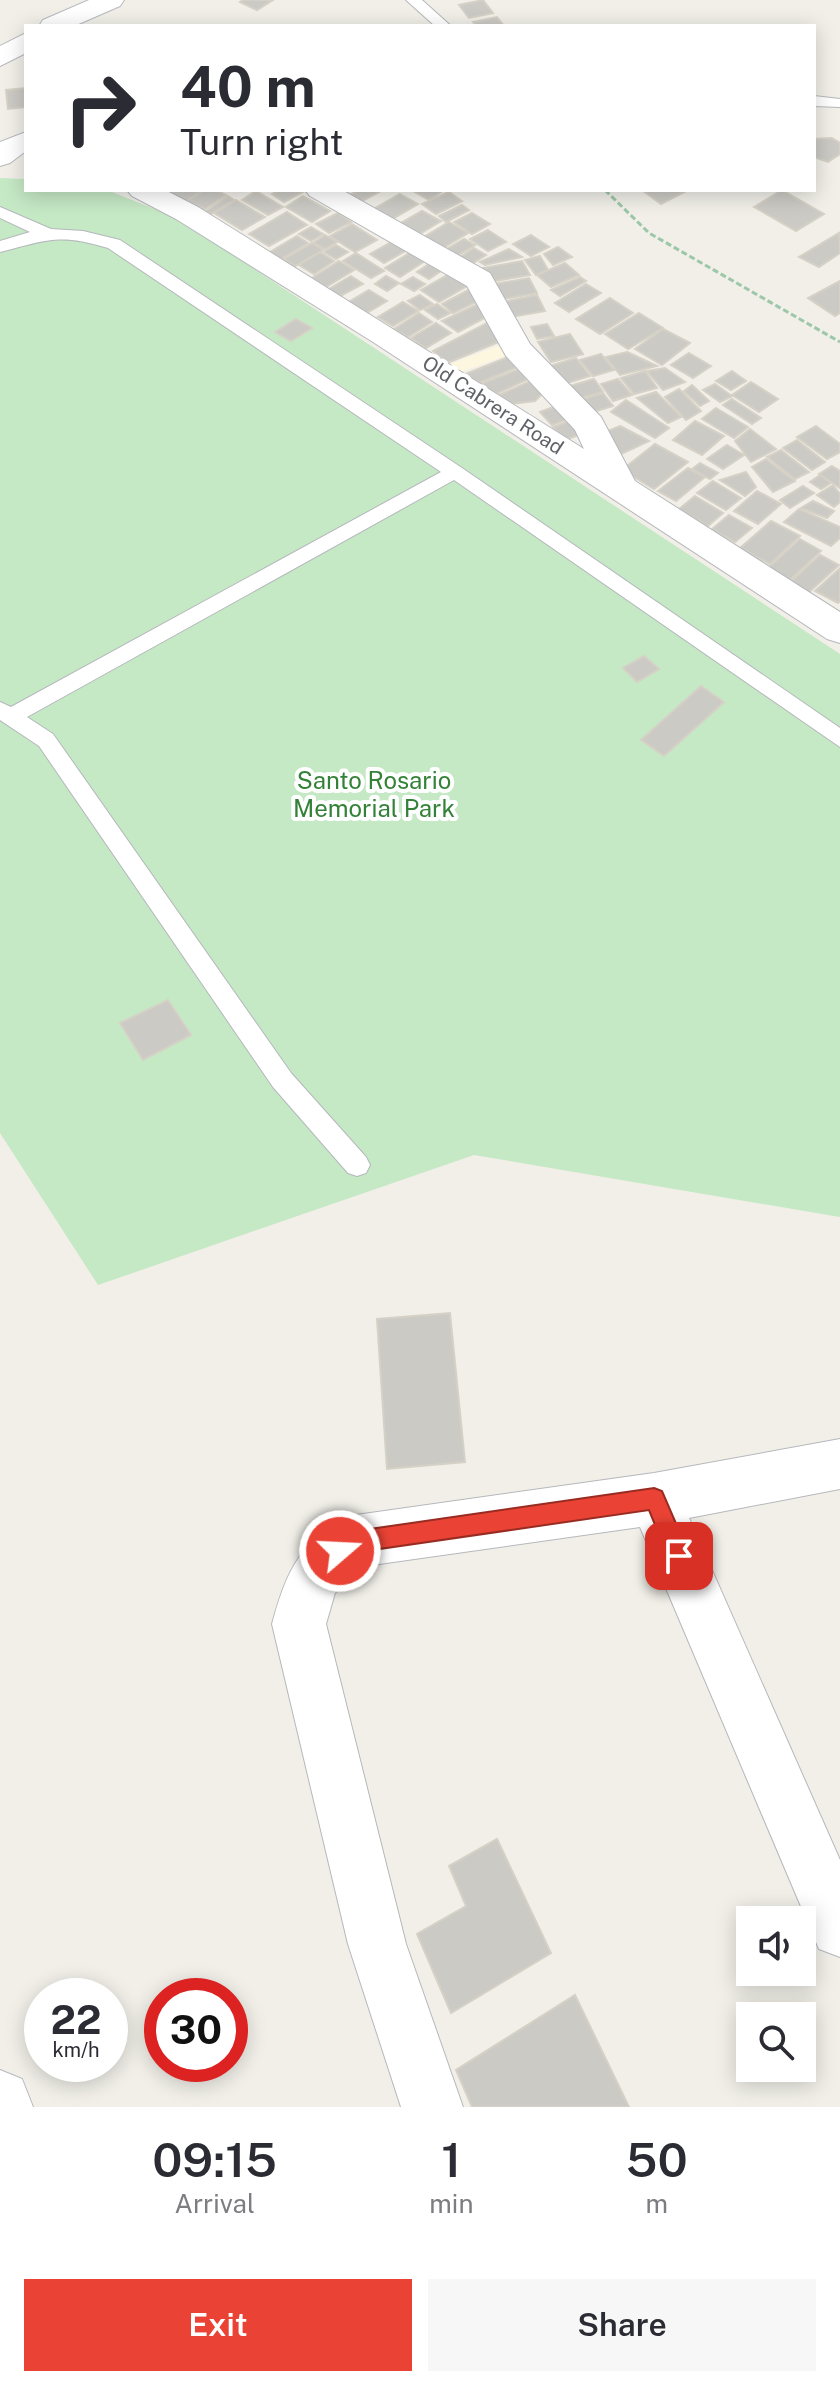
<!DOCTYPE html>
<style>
:root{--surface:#fff;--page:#f7f7f7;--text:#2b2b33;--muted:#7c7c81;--accent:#ea4335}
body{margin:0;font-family:"Public Sans",sans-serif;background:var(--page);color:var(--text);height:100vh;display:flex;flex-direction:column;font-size:30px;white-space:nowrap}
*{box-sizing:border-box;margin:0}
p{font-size:26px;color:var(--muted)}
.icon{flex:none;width:44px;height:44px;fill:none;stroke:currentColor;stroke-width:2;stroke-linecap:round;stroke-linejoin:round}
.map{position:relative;height:2107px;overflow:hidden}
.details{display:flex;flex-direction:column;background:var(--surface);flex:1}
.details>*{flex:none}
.top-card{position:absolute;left:24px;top:24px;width:792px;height:168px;border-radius:0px;box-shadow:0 4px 20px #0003;background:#fff;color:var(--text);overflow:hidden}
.tools{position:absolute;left:736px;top:1906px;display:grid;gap:16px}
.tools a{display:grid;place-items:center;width:80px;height:80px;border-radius:0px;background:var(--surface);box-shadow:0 4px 20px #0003;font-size:40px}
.speed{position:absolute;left:24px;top:1978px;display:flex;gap:16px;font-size:40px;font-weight:700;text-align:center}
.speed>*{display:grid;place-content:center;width:104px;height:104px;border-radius:50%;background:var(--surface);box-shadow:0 4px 20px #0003;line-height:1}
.speed small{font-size:20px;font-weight:400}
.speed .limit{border:12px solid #d22;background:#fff;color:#111}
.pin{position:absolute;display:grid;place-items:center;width:68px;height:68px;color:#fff;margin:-34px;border-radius:16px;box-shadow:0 4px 12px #0006}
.me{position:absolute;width:88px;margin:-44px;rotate:71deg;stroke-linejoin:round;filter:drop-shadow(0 0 6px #0008)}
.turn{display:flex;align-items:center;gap:28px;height:168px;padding:0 24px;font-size:36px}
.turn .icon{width:104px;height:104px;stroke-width:2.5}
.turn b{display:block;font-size:56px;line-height:68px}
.eta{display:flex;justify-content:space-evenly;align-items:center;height:136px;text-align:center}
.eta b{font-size:48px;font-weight:600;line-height:56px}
.primary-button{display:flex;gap:16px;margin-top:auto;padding:16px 24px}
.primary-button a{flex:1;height:92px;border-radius:0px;background:var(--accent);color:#fff;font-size:32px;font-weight:600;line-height:92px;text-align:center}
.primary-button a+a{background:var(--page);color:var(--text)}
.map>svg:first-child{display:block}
.commercial{fill:#fef7e0}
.green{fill:#c5e8c5}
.building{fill:#cccac5;stroke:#d6d1c6;stroke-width:2}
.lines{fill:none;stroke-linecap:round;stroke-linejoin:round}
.lane-casing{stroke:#b5b8bc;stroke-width:2}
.street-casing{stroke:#b5b8bc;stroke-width:2}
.secondary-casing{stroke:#b6babf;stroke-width:2}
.path{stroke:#9cc7a9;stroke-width:3;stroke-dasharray:6 3;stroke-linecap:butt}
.lane{fill:#fff;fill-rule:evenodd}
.street{fill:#fff;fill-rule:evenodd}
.secondary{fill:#fff;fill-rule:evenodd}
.route{fill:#ea4335;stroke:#982c22;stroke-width:2}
.labels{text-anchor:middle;stroke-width:8;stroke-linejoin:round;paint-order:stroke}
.far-street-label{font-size:20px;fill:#5f6368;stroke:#fff}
.park-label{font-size:24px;fill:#348238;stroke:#fff}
</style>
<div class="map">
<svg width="840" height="2107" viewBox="0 0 840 2107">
<rect width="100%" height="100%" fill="#f1efe8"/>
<path class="commercial" d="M503,344L513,353L461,372L450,364Z"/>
<path class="green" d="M0,178L26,179V190H107L175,217L840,654V1217L474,1155L98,1285L0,1133Z"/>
<g class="building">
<path d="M243,0H273L257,10L240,2Z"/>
<path d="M483,0L493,13L469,18L459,5Z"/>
<path d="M497,17L504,26H476L473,22Z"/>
<path d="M26,88V107L8,109L6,90Z"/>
<path d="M832,138L840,143V154L828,162L814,157V139Z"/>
<path d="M175,190H202L186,202L169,195Z"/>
<path d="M204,190H216L226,195L205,209L187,201Z"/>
<path d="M280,190H300L303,192L284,202L272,194Z"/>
<path d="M359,190H376L379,192L355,205L344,198Z"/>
<path d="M419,190H444L429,200L415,192Z"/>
<path d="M642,190H688L661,204Z"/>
<path d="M782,190L824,214L796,231L754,207Z"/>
<path d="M256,191L283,207L268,215L242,200Z"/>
<path d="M449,192L462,201L436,214L422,204Z"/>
<path d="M400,194L418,204L389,221L370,211Z"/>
<path d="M228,196L234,200L211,214L205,212Z"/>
<path d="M303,196L330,211L312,222L286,207Z"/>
<path d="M236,200L265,217L242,230L214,213Z"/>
<path d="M462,205L469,210L446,222L439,216Z"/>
<path d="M422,211L441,221L411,239L392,228Z"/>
<path d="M287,212L307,225L269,246L249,234Z"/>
<path d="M338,213L351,222L329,233L316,224Z"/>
<path d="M472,213L490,224L472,234L454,222Z"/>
<path d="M449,222L468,233L438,251L419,240Z"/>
<path d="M352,224L377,240L355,252L330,236Z"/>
<path d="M311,227L323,234L311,241L299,234Z"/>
<path d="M488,230L506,242L488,251L470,239Z"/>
<path d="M839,233L840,253L819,267L799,257Z"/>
<path d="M325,235L337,242L325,249L313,243Z"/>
<path d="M531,235L549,247L531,256L513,244Z"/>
<path d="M297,236L308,243L281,259L270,252Z"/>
<path d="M464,239L475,245L452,259L440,253Z"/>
<path d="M395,240L409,249L384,263L370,254Z"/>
<path d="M312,243L323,250L295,266L284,259Z"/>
<path d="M336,245L348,252L336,259L324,252Z"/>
<path d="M558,247L572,257L553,265L544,254Z"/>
<path d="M474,248L486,255L468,266L457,259Z"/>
<path d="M509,249L522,257L485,265L480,262Z"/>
<path d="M320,252L334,261L314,274L299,265Z"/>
<path d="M411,252L425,261L400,277L385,268Z"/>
<path d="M356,253L384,271L371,278L343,261Z"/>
<path d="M540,256L548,270L536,275L525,260Z"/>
<path d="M339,261L354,270L326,287L312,278Z"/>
<path d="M522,261L530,275L490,282L483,268Z"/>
<path d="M565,263L579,275L551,287L537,275Z"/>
<path d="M429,264L441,271L429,279L417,272Z"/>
<path d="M451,273L469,285L439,302L421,290Z"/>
<path d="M351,276L363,284L340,296L329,289Z"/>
<path d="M386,276L399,283L387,291L375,284Z"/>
<path d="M413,277L425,284L414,291L401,284Z"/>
<path d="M580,277L586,281L560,296L551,290Z"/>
<path d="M529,278L537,293L498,300L489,285Z"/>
<path d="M840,281V313L835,316L808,298Z"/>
<path d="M586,284L601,293L569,312L555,303Z"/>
<path d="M470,289L478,301L453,313L442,304Z"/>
<path d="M369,290L387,301L365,314L347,303Z"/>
<path d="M420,295L433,304L420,310L408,301Z"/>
<path d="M537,295L545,311L505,318L497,303Z"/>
<path d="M610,298L633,313L600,334L576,319Z"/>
<path d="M403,302L418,311L393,326L378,317Z"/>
<path d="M437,304L450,313L438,319L425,310Z"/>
<path d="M478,304L486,317L458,332L442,321Z"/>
<path d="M419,313L432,322L408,337L394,329Z"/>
<path d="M639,313L663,328L628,349L605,334Z"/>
<path d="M296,319L312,328L291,341L275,332Z"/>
<path d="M436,323L451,333L426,348L411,338Z"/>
<path d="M487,323L501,341L447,363L433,351Z"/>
<path d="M547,324L554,336L537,339L531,327Z"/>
<path d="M663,329L690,343L662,365L635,349Z"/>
<path d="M570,334L583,354L551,362L538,342Z"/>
<path d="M627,352L657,366L620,375L606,357Z"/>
<path d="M689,353L711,366L693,378L671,365Z"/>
<path d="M516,354L525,364L476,384L463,375Z"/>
<path d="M601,354L614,370L593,376L580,360Z"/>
<path d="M576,358L590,376L557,386L543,368Z"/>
<path d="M527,366L537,375L496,394L478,385Z"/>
<path d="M665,368L685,382L663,390L647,371Z"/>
<path d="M645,371L657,388L634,394L621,378Z"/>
<path d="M732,371L746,381L731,390L716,381Z"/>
<path d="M537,378L546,390L535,401L511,404L499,395Z"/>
<path d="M594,379L603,392L573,400L563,388Z"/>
<path d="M618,379L632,395L613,401L601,384Z"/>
<path d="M751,382L778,399L759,412L732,395Z"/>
<path d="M715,384L732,396L720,402L703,390Z"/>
<path d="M692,385L709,401L700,406L684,391Z"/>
<path d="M679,389L701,411L686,420L665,397Z"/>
<path d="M656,392L681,417L668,423L637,398Z"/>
<path d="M603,393L613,406L583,415L573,402Z"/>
<path d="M732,399L761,418L752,424L723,405Z"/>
<path d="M626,400L669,428L655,438L611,412Z"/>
<path d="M559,405L571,418L552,425L540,412Z"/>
<path d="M716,408L748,427L734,438L702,419Z"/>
<path d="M573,420L584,433L565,440L553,427Z"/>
<path d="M695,421L724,436L702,455L673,440Z"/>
<path d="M620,426L649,441L617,456L603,433Z"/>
<path d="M816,426L840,444V452L827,459L797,437Z"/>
<path d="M750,429L776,449L751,462L735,441Z"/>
<path d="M797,440L825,462L812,470L783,448Z"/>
<path d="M655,444L688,462L654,489L622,470Z"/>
<path d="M727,445L744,455L723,469L707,459Z"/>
<path d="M781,450L809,472L795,479L767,457Z"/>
<path d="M766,459L795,481L773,492L752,467Z"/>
<path d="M700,463L718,473L710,479L692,469Z"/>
<path d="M832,466L840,471V488L819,474Z"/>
<path d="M688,468L705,477L676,501L658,491Z"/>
<path d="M746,472L756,487L745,496L720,480Z"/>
<path d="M820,475L831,483L821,489L810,482Z"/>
<path d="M713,481L741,498L726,510L697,493Z"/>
<path d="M833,485L840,494V502L834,507L817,495Z"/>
<path d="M803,486L814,493L790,508L780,500Z"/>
<path d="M757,491L781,504L758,524L734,511Z"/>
<path d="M695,496L723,513L708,526L679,509Z"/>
<path d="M813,501L834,511L827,518L801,508Z"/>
<path d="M799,509L840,527V538L831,546L784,522Z"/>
<path d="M729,515L752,528L735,542L712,529Z"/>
<path d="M771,521L800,536L770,564L740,548Z"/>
<path d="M800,539L821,551L790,580L768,568Z"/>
<path d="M820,555L839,565L806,595L788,584Z"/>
<path d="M840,568V601L838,603L815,591Z"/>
<path d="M644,656L659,669L637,682L623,668Z"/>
<path d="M701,686L724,702L664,756L641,740Z"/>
<path d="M168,1000L191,1035L143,1060L120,1023Z"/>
<path d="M450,1313L465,1462L387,1469L377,1319Z"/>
<path d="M497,1839L551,1953L451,2013L417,1934L466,1906L449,1866Z"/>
<path d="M575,1995L629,2107H472L456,2070Z"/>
</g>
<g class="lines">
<g class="lane-casing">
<g id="lane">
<path d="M406,0H422L451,26H435Z"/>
<path d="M814,96L840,99V107L814,106Z"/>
<path d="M0,207L51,229L83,231L120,240L462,468L840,728V747L454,480L27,717L53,734L291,1073L366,1157L370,1165L366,1173L357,1176L348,1173L273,1087L39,746L0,720V702L11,707L441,472L108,248C59,233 47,240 0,252V241L30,232L0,218Z"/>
</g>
</g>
<g class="street-casing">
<g id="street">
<path d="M26,132V151L10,163L0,166V142Z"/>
<path d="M127,190H165L198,207L584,449L575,430L506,356L467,286L310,196L305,190H342L490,273L530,344L601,417L635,481L840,612V643L827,639L373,342L176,219L132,196Z"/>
<path d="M840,1439V1489L689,1518L840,1860V1957L819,1949L640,1527L365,1566L335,1593L326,1624L406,1944L463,2107H401L348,1944L272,1624C287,1569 301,1538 356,1515L654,1473Z"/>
</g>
</g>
<g class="secondary-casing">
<g id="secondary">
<path d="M89,0H124L120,6L74,26H39L43,20Z"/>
<path d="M26,33V53L0,66V46Z"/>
<path d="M0,2070L22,2079L33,2107H0Z"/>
</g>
</g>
<path class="path" d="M605,190L649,233L840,342"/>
<use href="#lane" class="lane"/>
<use href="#street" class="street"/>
<use href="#secondary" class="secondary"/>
</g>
<path class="route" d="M654,1488L662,1491L690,1556L687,1564L679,1567L671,1564L649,1510L359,1552L340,1562L333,1559L329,1551L333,1544L356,1531Z"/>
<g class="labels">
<g class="far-street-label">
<text transform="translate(493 405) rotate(33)" y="7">Old Cabrera Road</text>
</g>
<g class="park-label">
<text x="374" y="789">Santo Rosario<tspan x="374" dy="28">Memorial Park</tspan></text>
</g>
</g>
</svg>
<div class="tools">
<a><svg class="icon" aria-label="sound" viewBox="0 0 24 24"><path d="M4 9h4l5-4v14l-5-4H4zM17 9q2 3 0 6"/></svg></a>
<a><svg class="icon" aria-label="search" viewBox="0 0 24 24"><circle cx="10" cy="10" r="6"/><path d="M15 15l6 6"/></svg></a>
</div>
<div class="speed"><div>22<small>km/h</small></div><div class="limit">30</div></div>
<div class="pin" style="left:679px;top:1556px;background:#d93025"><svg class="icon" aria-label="arrive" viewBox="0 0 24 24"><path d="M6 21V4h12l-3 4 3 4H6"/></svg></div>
<svg class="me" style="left:340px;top:1551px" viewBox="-20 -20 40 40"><circle r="17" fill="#ea4335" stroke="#fff" stroke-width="3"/><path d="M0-11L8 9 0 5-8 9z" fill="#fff"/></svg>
<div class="top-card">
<div class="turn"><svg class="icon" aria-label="right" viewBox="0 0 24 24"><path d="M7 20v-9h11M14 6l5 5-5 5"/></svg><div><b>40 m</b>Turn right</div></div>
</div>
</div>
<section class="details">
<div class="eta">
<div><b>09:15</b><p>Arrival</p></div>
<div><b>1</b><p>min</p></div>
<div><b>50</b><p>m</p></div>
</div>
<div class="primary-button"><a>Exit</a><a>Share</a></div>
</section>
